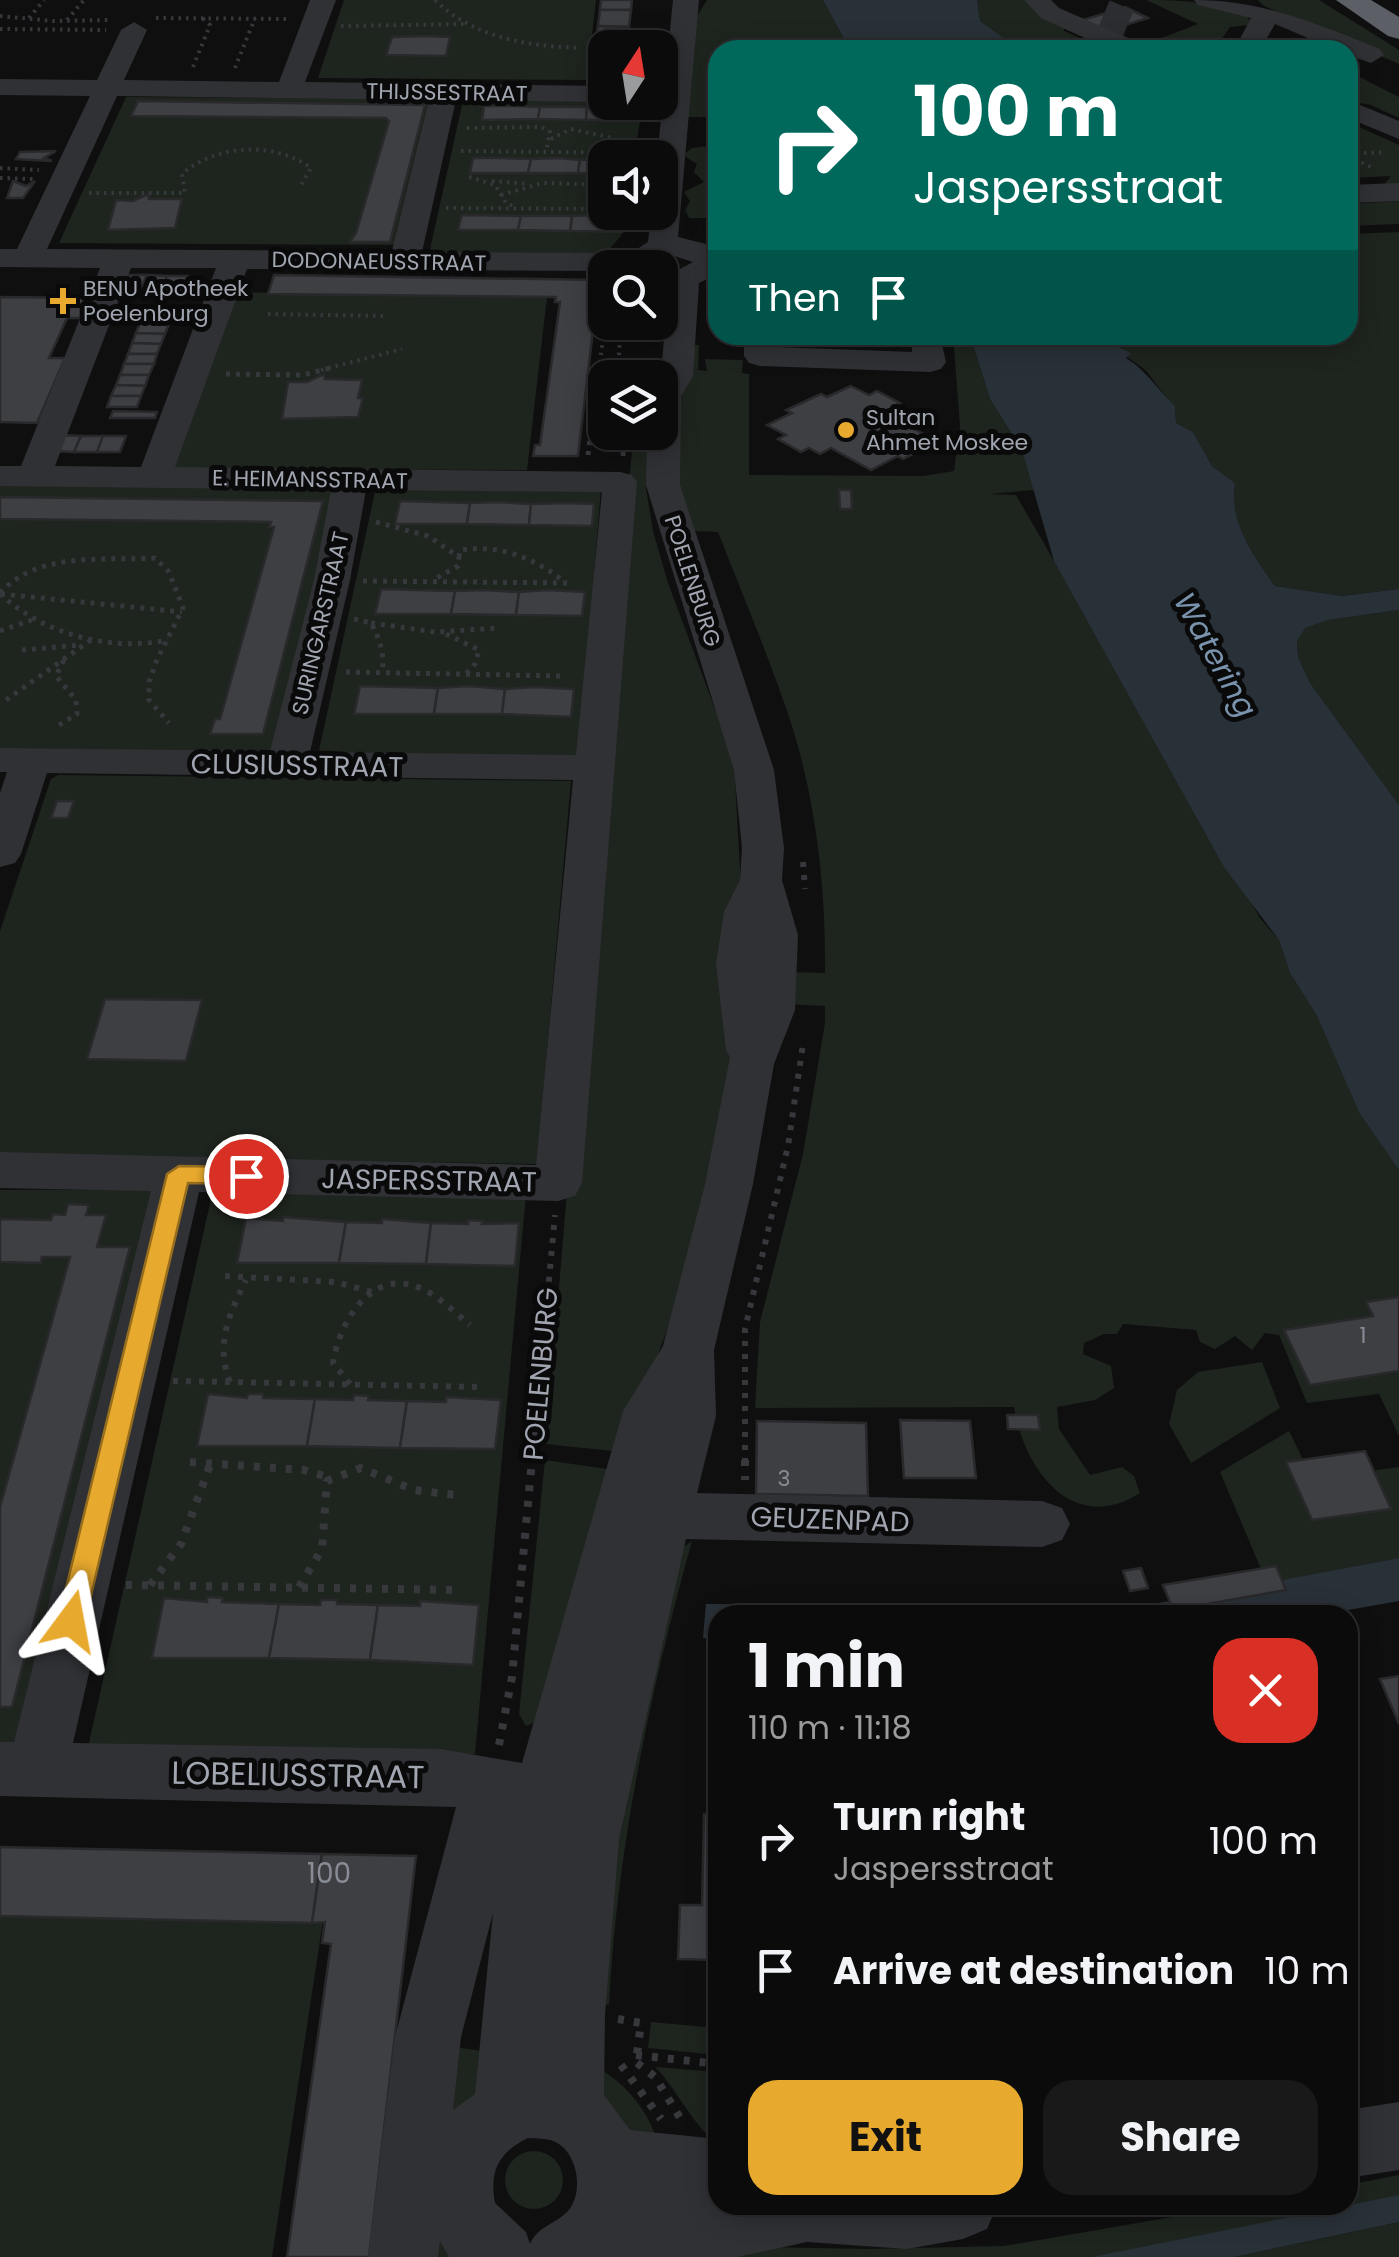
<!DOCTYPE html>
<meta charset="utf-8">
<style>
:root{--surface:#0b0b0c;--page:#19191a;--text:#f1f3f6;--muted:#9a9b9d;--line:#2b2b2d;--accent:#e8aa2e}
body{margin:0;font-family:Poppins,sans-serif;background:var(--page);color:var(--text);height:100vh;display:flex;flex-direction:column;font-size:38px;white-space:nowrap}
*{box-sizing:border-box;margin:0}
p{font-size:32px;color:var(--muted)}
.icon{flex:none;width:55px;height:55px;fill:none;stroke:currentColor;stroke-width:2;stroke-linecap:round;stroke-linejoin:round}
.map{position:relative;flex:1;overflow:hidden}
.panel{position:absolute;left:708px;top:1605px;width:650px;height:610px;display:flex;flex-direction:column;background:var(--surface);border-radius:30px;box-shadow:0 5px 25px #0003,0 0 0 2px var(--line)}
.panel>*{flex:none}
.guide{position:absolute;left:708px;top:40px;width:650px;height:305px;border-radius:30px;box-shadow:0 5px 25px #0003,0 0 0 2px var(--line);background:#00695c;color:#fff;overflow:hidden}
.needle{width:65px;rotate:12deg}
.buttons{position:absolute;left:588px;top:30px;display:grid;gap:20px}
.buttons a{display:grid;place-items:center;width:90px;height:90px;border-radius:20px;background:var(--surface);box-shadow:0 5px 25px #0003,0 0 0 2px var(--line);font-size:50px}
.pin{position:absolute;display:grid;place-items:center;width:85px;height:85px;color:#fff;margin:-42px;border:5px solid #fff;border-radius:50%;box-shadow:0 2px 10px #0007}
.me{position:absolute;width:110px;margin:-55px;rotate:13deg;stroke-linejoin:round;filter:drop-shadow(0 0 8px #0008)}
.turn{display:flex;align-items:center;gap:35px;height:210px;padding:0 40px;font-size:45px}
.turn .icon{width:130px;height:130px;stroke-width:2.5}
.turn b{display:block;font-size:70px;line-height:85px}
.then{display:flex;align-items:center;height:95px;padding:0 40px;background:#0003;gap:20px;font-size:38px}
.round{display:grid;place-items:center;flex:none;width:105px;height:105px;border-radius:30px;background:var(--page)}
.overview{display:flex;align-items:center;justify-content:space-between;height:170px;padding:0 40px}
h1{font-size:60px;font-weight:700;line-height:75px}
.primary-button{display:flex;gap:20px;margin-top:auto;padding:20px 40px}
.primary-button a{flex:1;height:115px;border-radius:30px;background:var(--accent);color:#111;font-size:40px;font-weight:700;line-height:115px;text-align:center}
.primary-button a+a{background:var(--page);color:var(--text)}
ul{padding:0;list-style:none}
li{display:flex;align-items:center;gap:30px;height:130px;padding:0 40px}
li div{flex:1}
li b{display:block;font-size:38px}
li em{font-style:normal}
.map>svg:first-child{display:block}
.green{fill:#1e241e}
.water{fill:#293138}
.building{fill:#3e3f43;stroke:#29292c;stroke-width:2.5}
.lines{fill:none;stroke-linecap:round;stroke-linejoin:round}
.minor-tunnel{stroke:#2c2d30;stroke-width:29;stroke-dasharray:29 14;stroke-linecap:butt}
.path-far3{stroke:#36383c;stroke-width:4;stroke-dasharray:2.5 5;stroke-linecap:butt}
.path-far2{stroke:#36383c;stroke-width:5;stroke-dasharray:4 6;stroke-linecap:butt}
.path-far1{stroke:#36383c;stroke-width:6;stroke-dasharray:5 8;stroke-linecap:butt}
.path{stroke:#36383c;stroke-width:8;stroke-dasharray:6 10;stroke-linecap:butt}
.minor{fill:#303135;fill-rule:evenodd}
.highway{fill:#5c5f66;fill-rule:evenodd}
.route{fill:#e8aa2e;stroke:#976e1e;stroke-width:2.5}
.poi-dot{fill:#e8aa2e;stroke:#0a0a0b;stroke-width:4}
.labels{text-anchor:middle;stroke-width:10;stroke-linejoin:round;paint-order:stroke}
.far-street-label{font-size:22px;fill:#a0a5b0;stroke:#0a0a0b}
.far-poi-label{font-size:22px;fill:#a0a5b0;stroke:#0a0a0b;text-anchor:start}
.number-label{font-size:22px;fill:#888c95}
.street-label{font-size:28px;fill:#a0a5b0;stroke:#0a0a0b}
.near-number-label{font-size:28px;fill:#888c95}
.water-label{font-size:30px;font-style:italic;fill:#7893ab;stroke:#0a0a0b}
.near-street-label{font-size:32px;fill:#a0a5b0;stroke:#0a0a0b}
</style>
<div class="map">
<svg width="1399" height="2257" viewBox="0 0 1399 2257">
<rect width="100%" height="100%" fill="#0f0f10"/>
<g class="green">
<path d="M344,0H596L587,80L318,78Z"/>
<path d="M707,0H823L850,50H718L717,126H708L709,117H670L683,39Z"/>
<path d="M977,0H1030L1064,25V31L1107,50H1012L1008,43L980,21Z"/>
<path d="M1146,0C1184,0 1213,2 1248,16L1250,25L1230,27L1214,50H1168L1151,42L1198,24Z"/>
<path d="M1258,0H1319L1399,50V64L1264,6Z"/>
<path d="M1352,59L1348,71L1399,97V118L1371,105L1348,101V60Z"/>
<path d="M464,96L605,97V102L643,103L634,157L605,158V212L625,213L621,236L604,255L429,254Z"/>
<path d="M126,97L434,99L400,245L59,243Z"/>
<path d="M1348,122L1399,145V185L1383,186L1391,176L1348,178Z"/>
<path d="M717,145V236L712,231L714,218H689L685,210L690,201L684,192L704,182L694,172L697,164L683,155L692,148Z"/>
<path d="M1399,201V224L1348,226V204Z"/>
<path d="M1399,232V589L1342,596L1275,586C1253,555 1229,524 1235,483L1212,466L1193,432L1176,423L1175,406C1164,395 1157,385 1148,373C1139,363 1125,358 1115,346L1118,335H1348V234Z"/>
<path d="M226,292L547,297L527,470L166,469Z"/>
<path d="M953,335H970L990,399L1022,450L1034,490L989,494L1016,495L1260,918L1279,940L1290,973L1317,1016L1347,1082L1399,1170V1436L1379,1394L1307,1403L1279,1335L1265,1333L1252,1350L1235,1336L1215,1349L1200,1342L1196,1330L1123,1324L1117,1334H1104L1084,1343L1083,1354L1111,1366L1114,1388L1095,1400L1057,1407L1059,1429L1090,1475L1122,1467L1134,1476L1140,1493C1072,1536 1024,1469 1014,1407L755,1408L760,1322L803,1154L825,1023V1006L786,1004L789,972L825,973C826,888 816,798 789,717C768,655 742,593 718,532L694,531C689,522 683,512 680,502C667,467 685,385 688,345H699L698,370L707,371L705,359L743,360L742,373L749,374V475L923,476L954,471L960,426Z"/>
<path d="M634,433H649L646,488L653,531L668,583L734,760L741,889L734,1059L678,1301L621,1452L546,1444L613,638Z"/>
<path d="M0,483L337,486L278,753L0,750Z"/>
<path d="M380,487L601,489L579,757L318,755L375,492Z"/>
<path d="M1399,610V805L1310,683L1298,657L1297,641L1304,628L1328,620Z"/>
<path d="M58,775L571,781L537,1164L0,1155V931L51,779Z"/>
<path d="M168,1189L33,1744H0V1190Z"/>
<path d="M213,1190L526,1194L475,1754L88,1747Z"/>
<path d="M1262,1362L1280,1408L1191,1463L1169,1424L1177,1390L1198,1372Z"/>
<path d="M1289,1431L1319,1492L1376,1481V1470L1399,1467V1558L1267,1583L1220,1472Z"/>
<path d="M545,1460L614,1470L543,1719L526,1726L519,1714Z"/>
<path d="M692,1541C650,1692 617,1848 609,2005L592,2002L606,1872L669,1557Z"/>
<path d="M0,1906L324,1914L272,2257H0Z"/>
<path d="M651,2022L717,2028V2055L648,2048Z"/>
<path d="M461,2048L496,2053L463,2257H421L455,2052Z"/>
<path d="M596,2067C625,2082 651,2113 658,2146L608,2119Z"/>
<path d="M655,2067L717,2072V2141C700,2137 673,2083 655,2067Z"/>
<circle cx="534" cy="2180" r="29"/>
<path d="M1399,2175V2199L1095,2257H708L718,2246L868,2249L1004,2246L1242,2205H1348V2185Z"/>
<path d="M1399,2222V2257H1234Z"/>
</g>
<g class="water">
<path d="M823,0H977L980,21L1009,42L1012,50H850Z"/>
<path d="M970,335H1118L1116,346L1131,353L1126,358C1147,371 1157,389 1175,406L1176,423L1193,432L1212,466L1235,483C1229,523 1253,555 1275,586L1342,596L1399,589V610L1328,620L1305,628L1297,641L1298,657L1310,683L1399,805V1170L1359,1112L1317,1016L1290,973L1279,940L1224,867L1054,561L1022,450L990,399Z"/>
<path d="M1399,1558V1601L1320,1615H718L717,1638H703L706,1604L1148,1605Z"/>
<path d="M1399,2195V2222L1234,2257H1092Z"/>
</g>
<g class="building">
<path d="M601,0H632L631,10H600Z"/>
<path d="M1125,7L1148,18L1106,31L1083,20Z"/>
<path d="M600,10H631L629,27L598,26Z"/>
<path d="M598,26L629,27L627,44H595Z"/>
<path d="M426,36L450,37L446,56L386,55L392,37Z"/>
<path d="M595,44H627L626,48H605V61H593Z"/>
<path d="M593,61H605V80H590Z"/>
<path d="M138,101L425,105L390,242H350L356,233L389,121L386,118L131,116Z"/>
<path d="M484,106H513L540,107L538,119L482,120Z"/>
<path d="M540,107H587L586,120L538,119Z"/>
<path d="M587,107H635L634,120H586Z"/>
<path d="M56,151L44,158L52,161L16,159L20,152Z"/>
<path d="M473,158H503L531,159L528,173H470Z"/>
<path d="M559,158L580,160L578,173H528L531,159Z"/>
<path d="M601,159H605V174L578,173L580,160Z"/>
<path d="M13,181L26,186L35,181L23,198H7Z"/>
<path d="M148,194L149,199H182L175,228L108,230L116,200L133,201Z"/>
<path d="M462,214V215L521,216L518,230H458Z"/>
<path d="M594,215L624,216L622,232L570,231L572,216Z"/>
<path d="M521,216H572L570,231L518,230Z"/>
<path d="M127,275H147L141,289L121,288Z"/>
<path d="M147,275L167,276L162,289H141Z"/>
<path d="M274,275L599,280L578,456H533L535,445H540L560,302H555L556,297L268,294Z"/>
<path d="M167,276H188L186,281H196L191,294L180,293L182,289H162Z"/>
<path d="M0,297L92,298L83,318H67L49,358H65L37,423L0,422Z"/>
<path d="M144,313L173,314L169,324L140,323Z"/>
<path d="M140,323L169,324L165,334L136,333Z"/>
<path d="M136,333L165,334L161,344L132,343Z"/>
<path d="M132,343L161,344L157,354H128Z"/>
<path d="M128,354H157L154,364H124Z"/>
<path d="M124,364H154L149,375H120Z"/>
<path d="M324,374L325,379L362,380L358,398H363L358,417L282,419L288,382H307Z"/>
<path d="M120,375H149L145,386L116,385Z"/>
<path d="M116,385L145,386L141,396H111Z"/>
<path d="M851,386L869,395L877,391L900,403L892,407L904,413L893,418L933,439L906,452L911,455L903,459L898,456L871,470L831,448L820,454L809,448L801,452L778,439L786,435L767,425L792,413L786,410L821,394L827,397Z"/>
<path d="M111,396H141L137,407H107Z"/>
<path d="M113,411L157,412L155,418H110Z"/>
<path d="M58,435L81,436L74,452L52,451Z"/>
<path d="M81,436H103L97,452H74Z"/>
<path d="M103,436H126L120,452H97Z"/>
<path d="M839,490H851L852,509H840Z"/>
<path d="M0,497L323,501L263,734H210L215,719H220L274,527H269L271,522L0,519Z"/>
<path d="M400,501L470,503L467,524H395Z"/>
<path d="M496,502L531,504L529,525L467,524L470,503Z"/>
<path d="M568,503L594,504L592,526L529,525L531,504Z"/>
<path d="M381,589L455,591L451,614H375Z"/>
<path d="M482,590L519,592L516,615L451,614L455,591Z"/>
<path d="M547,590L585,592L582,616L516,615L519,592Z"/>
<path d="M360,686L438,688L434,714H354Z"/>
<path d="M467,686L505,689L502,714H434L438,688Z"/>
<path d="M535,687L574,689L571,717L502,714L505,689Z"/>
<path d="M57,801H74L68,818H51Z"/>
<path d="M105,999L202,1000L186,1061L87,1059Z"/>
<path d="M68,1204L89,1205L86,1215H106L97,1247H130L12,1707H0V1507L70,1257H42L41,1263L0,1262V1219L51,1220L53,1214L65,1215Z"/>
<path d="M283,1217L346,1222L339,1263H237L246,1218L283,1221Z"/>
<path d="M382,1219L431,1223L426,1264L339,1263L346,1222L382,1223Z"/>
<path d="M468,1220L483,1221L482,1224L519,1223L515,1266L426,1264L431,1223L468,1224Z"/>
<path d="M1399,1297V1371L1310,1385L1284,1330L1373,1316L1366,1302Z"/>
<path d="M208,1394L247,1398L248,1394H263V1398L315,1399L307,1446H197Z"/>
<path d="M354,1395L369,1396L368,1400L407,1401L400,1448L307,1446L315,1399L353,1400Z"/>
<path d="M446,1397L501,1400L495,1449L400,1448L407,1401L446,1402Z"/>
<path d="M1007,1415H1038L1040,1430L1008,1429Z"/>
<path d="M900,1420L970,1421L976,1478H904Z"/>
<path d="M757,1421L866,1423L868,1496L756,1494Z"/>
<path d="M1365,1451L1391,1509L1312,1520L1286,1462Z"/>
<path d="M1276,1566L1286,1590L1173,1610L1163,1585Z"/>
<path d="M1141,1568L1148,1588L1130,1591L1123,1571Z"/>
<path d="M207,1597L223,1598L222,1602L279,1604L269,1658H152L164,1598L207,1602Z"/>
<path d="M321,1600H337V1604L378,1605L370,1660L269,1658L279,1604L320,1605Z"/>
<path d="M420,1601L479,1605L473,1665L370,1660L378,1605L420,1606Z"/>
<path d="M1399,1676V1724L1380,1679Z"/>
<path d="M704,1814L718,1815V1960L678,1959L680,1905H702Z"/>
<path d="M0,1847L322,1854L312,1923L0,1916Z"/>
<path d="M322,1854L416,1856L369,2257H287L331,1944L322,1943L325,1922L312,1923Z"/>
</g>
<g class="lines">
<path class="minor-tunnel" d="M1104,14L1128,24"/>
<g class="path-far3">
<path d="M435,0C474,38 527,46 580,48"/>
<path d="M0,16L53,21L108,20"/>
<path d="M29,18L44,0"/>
<path d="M156,18L288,19"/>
<path d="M67,20L84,0"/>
<path d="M341,26L468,24"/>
<path d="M0,29L106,30"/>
<path d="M193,67L210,25L200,16"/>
<path d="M235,68L255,18"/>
<path d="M467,128L541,127L550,132L546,152"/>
<path d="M551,139L571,129L613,138"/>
<path d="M461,151L643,153"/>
<path d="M1349,154L1386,152"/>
<path d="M1348,156L1371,167"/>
<path d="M0,168L39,170"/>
<path d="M469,177L495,185L506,203L516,207"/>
<path d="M0,178L34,179"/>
<path d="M492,181L529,184"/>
<path d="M89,193H185L182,174C217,144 274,141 311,168L300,187"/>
<path d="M501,195L543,183L605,185"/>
<path d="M446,208L605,209"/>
<path d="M710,228L718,141"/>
<path d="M268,314L385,316"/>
<path d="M321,370L402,349"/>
<path d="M599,370L605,322"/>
<path d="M618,370L621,322"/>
</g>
<g class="path-far2">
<path d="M226,374L303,375L330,368"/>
<path d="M617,378L618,368"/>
<path d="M588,455L599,368"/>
<path d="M623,456L625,432"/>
<path d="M376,522L428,536L459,557L458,566L435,579"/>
<path d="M459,557L460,550C500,544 535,558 566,583"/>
<path d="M363,581L567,583"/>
<path d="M0,593C38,551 103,561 155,558L169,572L183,608L157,660L149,682V700L169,723"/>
<path d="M0,594C44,634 109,652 168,640"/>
<path d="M1,594L182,612"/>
<path d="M354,619L371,623C380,640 385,654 382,673"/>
<path d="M371,623L435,632L500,628"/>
<path d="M0,631L32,620"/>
<path d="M446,634L479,650L475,664L466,674"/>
<path d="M22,650L80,645"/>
<path d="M346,672L561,676"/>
<path d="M6,700L91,640"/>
<path d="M59,725L77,714L76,700L56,676L64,660"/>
</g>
<g class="path-far1">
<path d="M803,862L805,889"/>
<path d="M225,1276L336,1282L372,1292"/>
<path d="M173,1381L482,1387"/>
<path d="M230,1382C215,1345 229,1314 246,1280"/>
<path d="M350,1384L333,1363C339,1323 371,1267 420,1288C439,1296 454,1312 470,1325"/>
<path d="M190,1462L198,1463"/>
<path d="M532,1463L555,1215"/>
<path d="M745,1463V1329L788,1146L803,1044"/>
</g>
<g class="path">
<path d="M745,1460V1480"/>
<path d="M190,1462L304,1470L331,1478"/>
<path d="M126,1585L459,1590"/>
<path d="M150,1585L181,1544L210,1465"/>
<path d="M299,1587L322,1549L327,1481L361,1468L414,1490L455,1495"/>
<path d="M499,1745L512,1677L532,1460"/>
<path d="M618,2019L641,2023L636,2062L655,2077L682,2121"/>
<path d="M636,2055L718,2064"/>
<path d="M621,2065L661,2119"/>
</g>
<g class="minor">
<path d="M310,0H336L305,82L605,86V102L456,100L422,252L631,253L648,242L651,212H660V158H657L673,0H699L678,237L706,244L718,252V274L699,283L693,376L681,396L680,485L774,770L784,848L782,880L798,935L795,1010L774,1064L753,1184L714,1350L716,1416L697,1493L1042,1501L1062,1508L1070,1524L1062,1540L1042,1547L686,1539L619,1839L605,2015L604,2095L630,2130L718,2139V2205H997L987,2229L963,2239L907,2249L807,2242L737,2257H449L440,2241L438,2257H368L395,2037L456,1807L0,1796V1742H14L151,1191L0,1188V1152L536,1165L573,780L47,773L21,854L15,863L0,867V793L7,772H0V748L270,751L314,580L331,490L0,486V466H21L100,268L0,267V249H17L90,96L0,95V79L97,80L121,30L134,22L147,30L124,80L279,82ZM117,96L429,100L392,251L47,249ZM671,255L693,262L680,269L660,268V286L668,287L661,376L655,378H660V432H647L646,485L734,770L742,848L740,880L724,912L716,964L726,1050L730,1057L705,1184L663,1346L623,1411L522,1763L441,1749L73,1743L199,1192L558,1201L575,1196L582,1183L637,482L632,475L620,472L175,467L247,269L605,271V268H653L658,259ZM131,268H216L141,467L55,466ZM366,490L602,492L576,755L310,752L350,580ZM493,1913L475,2094L453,2110L461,2037ZM528,2138C536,2139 546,2138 553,2141C578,2150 585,2194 567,2212C554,2225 538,2226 530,2244L526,2232L495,2203C489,2171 499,2152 528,2138Z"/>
<path d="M1024,0H1051L1059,8L1142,44L1146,50H1111L1041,18Z"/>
<path d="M1194,0C1263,0 1317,24 1380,49L1384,55L1371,63L1348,55V50H1336L1275,24L1260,50H1234L1251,18L1198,5Z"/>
<path d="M1348,100L1399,121V139L1348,118Z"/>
<path d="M1399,183V201L1348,203V185Z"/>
<path d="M744,335H776V347L912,352V347L826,345L815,342L810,335H940L946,362L941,369L930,372L760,366L749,363L744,356Z"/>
<path d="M1399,2102V2170L1348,2178V2110Z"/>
</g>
<path class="highway" d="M1336,0H1371L1399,17V39L1388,36Z"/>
</g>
<path class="route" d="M179,1166L246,1167L257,1176L246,1184L188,1183L85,1621L81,1629L71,1633L62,1629L58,1621L167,1174Z"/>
<g class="poi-dot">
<path d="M58 286h10v10h10v10h-10v10h-10v-10h-10v-10h10z"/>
<circle cx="846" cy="430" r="10"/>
</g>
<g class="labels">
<g class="far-street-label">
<text transform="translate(447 92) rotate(1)" y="8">THIJSSESTRAAT</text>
<text transform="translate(379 261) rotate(1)" y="8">DODONAEUSSTRAAT</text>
<text transform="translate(310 479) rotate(1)" y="8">E. HEIMANSSTRAAT</text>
<text transform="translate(693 581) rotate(72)" y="8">POELENBURG</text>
<text transform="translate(320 623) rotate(-77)" y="8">SURINGARSTRAAT</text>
</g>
<g class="far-poi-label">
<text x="83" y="296">BENU Apotheek<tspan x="83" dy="25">Poelenburg</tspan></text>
<text x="866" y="425">Sultan<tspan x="866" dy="25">Ahmet Moskee</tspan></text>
</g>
<g class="number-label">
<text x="1363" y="1343">1</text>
<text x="784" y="1486">3</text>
</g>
<g class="street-label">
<text transform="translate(297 765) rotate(1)" y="10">CLUSIUSSTRAAT</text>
<text transform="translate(429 1180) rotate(1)" y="10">JASPERSSTRAAT</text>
<text transform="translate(540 1374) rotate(-85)" y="10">POELENBURG</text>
<text transform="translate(830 1519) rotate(2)" y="10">GEUZENPAD</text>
</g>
<g class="near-number-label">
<text x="329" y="1883">100</text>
</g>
<g class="water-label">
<text transform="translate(1215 655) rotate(61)" y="10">Watering</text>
</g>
<g class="near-street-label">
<text transform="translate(298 1775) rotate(1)" y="11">LOBELIUSSTRAAT</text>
</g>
</g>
</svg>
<div class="buttons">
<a><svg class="needle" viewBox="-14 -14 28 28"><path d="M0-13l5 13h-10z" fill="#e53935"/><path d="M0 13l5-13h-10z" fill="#9a9b9d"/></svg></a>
<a><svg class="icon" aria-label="sound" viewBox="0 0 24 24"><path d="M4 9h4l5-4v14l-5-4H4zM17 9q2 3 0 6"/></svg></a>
<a><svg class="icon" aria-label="search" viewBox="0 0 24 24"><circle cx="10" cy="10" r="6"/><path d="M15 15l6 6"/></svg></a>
<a><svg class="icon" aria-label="layers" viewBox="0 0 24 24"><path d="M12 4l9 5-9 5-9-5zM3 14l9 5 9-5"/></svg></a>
</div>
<div class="pin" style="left:246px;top:1176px;background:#d93025"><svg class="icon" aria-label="arrive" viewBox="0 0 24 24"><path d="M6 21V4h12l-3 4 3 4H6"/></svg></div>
<svg class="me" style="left:71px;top:1621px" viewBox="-20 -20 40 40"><path d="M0-17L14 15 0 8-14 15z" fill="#e8aa2e" stroke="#fff" stroke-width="4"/></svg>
<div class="guide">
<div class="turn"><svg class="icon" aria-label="right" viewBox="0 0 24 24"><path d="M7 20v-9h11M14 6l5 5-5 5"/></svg><div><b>100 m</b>Jaspersstraat</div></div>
<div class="then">Then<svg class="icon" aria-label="arrive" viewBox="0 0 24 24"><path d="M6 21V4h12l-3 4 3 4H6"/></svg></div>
</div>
<section class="panel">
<div class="overview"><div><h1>1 min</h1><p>110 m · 11:18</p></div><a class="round" style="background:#d93025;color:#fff"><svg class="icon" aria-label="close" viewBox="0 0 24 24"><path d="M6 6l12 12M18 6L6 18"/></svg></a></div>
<ul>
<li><svg class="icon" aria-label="right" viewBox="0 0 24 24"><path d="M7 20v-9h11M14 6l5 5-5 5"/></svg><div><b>Turn right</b><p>Jaspersstraat</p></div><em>100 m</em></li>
<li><svg class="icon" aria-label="arrive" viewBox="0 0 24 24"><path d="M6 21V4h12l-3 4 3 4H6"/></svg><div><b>Arrive at destination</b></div><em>10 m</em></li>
</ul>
<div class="primary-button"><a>Exit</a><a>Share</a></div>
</section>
</div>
